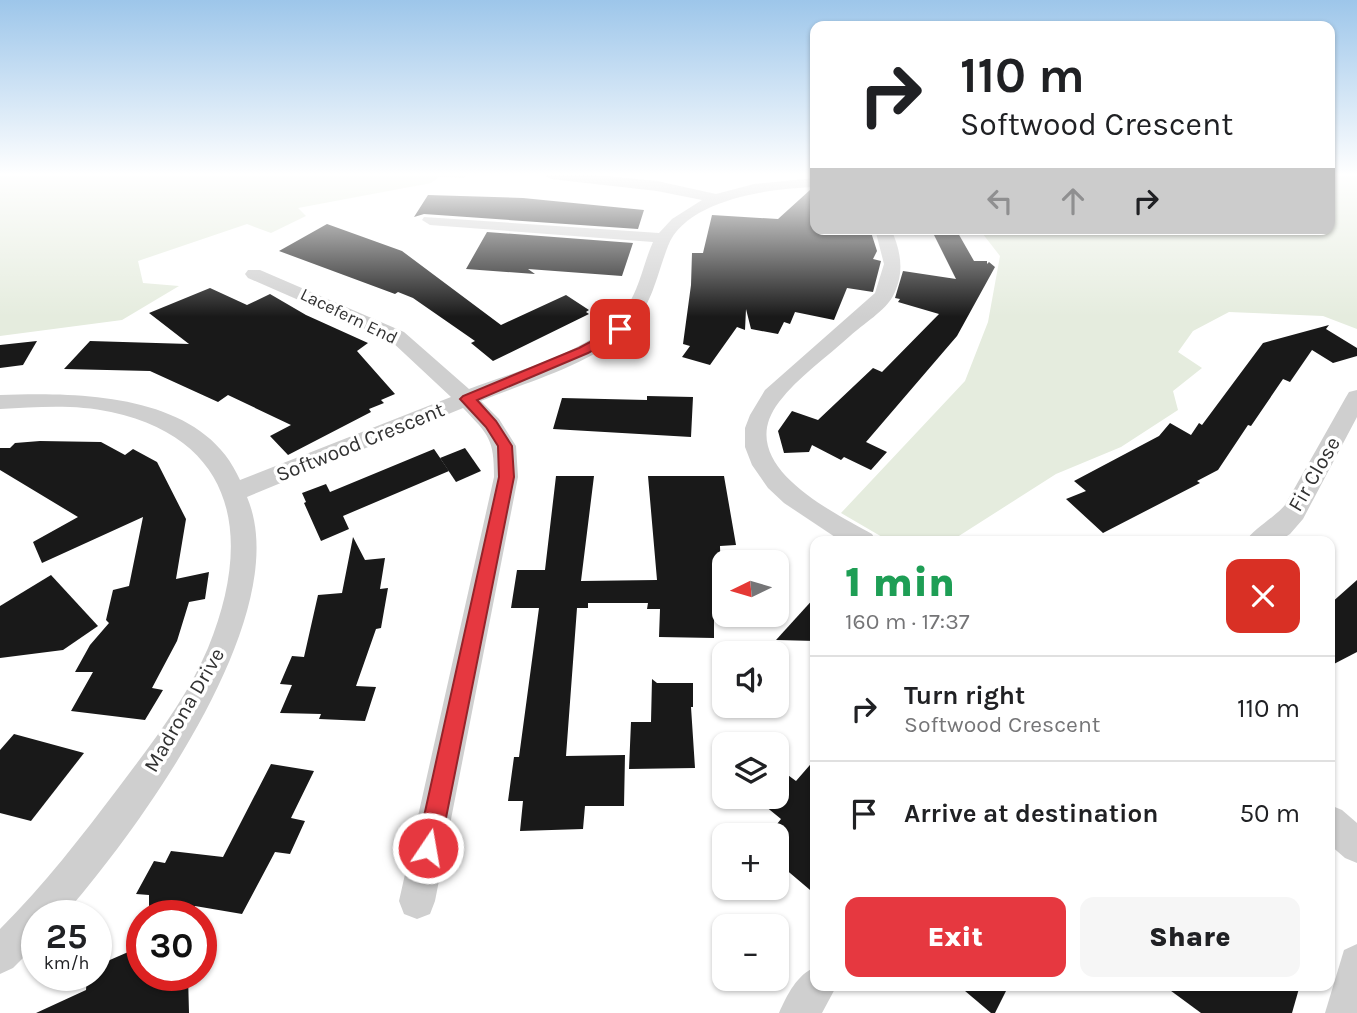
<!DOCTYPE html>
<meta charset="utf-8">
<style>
:root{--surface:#fff;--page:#f6f6f6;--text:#202124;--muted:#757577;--line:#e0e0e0;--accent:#e63840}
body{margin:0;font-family:Karla,sans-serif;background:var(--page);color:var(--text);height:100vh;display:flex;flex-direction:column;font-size:26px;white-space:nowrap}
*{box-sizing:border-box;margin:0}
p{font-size:23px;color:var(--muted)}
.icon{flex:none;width:38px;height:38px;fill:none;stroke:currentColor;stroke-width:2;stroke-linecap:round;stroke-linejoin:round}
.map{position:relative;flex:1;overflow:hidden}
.sheet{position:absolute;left:810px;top:536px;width:525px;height:455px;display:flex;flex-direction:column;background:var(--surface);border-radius:14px;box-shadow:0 2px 5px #0004}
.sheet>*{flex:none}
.guide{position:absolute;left:810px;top:21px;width:525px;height:214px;border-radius:14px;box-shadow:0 2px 5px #0004;background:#fff;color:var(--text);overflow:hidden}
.needle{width:46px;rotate:265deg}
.tools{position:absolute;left:712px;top:550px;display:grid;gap:14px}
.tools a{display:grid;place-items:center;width:77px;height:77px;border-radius:14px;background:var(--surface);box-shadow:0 2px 5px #0004;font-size:35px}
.speed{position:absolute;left:21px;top:900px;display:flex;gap:14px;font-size:35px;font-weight:700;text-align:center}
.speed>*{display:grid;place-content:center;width:91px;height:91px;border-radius:50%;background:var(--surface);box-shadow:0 2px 5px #0004;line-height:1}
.speed small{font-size:18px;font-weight:400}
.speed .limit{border:10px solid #d22;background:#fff;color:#111}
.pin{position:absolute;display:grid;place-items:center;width:60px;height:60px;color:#fff;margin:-30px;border-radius:14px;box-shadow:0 4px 10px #0006}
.me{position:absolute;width:77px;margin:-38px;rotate:12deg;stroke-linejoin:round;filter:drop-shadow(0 0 5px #0008)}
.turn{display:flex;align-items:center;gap:24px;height:147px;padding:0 35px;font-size:32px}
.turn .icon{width:91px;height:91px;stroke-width:2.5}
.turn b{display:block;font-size:49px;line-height:60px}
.lanes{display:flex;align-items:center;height:66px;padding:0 35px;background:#0003;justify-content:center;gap:35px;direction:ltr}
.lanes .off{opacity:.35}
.round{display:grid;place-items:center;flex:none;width:74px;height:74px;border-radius:14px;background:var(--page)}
.overview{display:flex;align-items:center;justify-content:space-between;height:119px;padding:0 35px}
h1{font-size:42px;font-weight:800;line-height:52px;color:#1e9e55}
.action{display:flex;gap:14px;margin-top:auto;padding:14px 35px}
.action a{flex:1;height:80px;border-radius:14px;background:var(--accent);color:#fff;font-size:28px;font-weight:800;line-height:80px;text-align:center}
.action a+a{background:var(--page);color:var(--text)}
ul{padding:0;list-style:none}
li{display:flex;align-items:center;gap:21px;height:105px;padding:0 35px;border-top:2px solid var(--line)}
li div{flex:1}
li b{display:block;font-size:26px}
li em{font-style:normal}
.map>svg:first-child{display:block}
.green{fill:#e5ecde}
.building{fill:#191919}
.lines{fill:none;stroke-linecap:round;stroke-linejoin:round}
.street{fill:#cfcfcf;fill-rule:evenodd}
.route{fill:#e63840;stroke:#96242a;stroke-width:2}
.labels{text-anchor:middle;stroke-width:7;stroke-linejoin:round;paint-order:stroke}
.far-street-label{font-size:18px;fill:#323232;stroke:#fff}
.street-label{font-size:21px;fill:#323232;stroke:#fff}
</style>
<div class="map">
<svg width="1357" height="1013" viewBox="0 0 1357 1013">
<rect width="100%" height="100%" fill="#fff"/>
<g class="green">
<path d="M0,175H467L463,178L439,177L431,183L298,208L306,216L271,233L247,224L138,261L143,283L179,286L122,320L0,336Z"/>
<path d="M1330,175H1357V329L1323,316L1229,312L1193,331L1178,352L1202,368L1173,391L1178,410L1121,447L1056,474L951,541H889L841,513L965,381L988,322L1000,256L979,229H1330Z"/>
</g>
<g class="building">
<path d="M810,190H816V229H870L877,251L873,259L881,261L873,292L847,288L834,320L795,312L790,324L784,322L778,334L751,329L746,309L745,330L737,327L710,365L682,357L690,346L683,344L691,285L692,253H703L712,215L778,219Z"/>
<path d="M428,195L523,198L644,210L638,229L424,214L414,217Z"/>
<path d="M327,224L402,251L501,325L566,295L589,310L586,312L589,314L493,361L471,343L475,341L413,298L398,292L395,294L279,251Z"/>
<path d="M487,232L633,243L622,276L528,269L535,274L466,269Z"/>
<path d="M933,233H958L974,261H987V264L989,262L995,267L957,336L866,442L887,452L871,470L844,457L841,460L812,445L809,452L784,453L778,431L792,411L818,420L873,368L882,372L939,314L898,302L900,299L895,298L903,271L956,279Z"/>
<path d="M210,288L247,305L270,294L306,315L368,343L357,351L395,394L381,400L384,403L369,409L371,412L288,455L270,436L291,425L228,395L218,402L150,371L64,369L90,341L189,344L149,313Z"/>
<path d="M1329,325L1326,329L1357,348V356L1333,363L1312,350L1290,382L1283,379L1251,426L1248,425L1218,470L1197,481L1200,483L1103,533L1066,499L1086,491L1074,481L1159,436L1170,423L1191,435L1199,423L1202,425L1263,343Z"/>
<path d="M37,341L23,365L0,368V345Z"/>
<path d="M647,396L693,397L691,437L553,429L562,398L647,400Z"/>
<path d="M40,441L101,442L125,455L133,449L157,462L186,519L176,579L209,572L205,599L189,602L177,641L152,688L163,690L145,720L71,711L93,672H75L90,645L109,623L106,620L113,590L129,586L143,517L42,563L33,542L78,517L0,470V448H10L15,443Z"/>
<path d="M465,448L481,471L456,482L440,458Z"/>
<path d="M434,449L449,471L343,516L349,529L321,541L304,503L306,502L302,493L326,484L330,492Z"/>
<path d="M556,476H594L581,581L657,580L648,476H724L736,545L720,546L722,611L714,610V638L659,637L660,609H647L648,603H588V608H577L566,756L625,755L624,806H585L583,829L520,831L523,801H508L514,757H519L539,608H511L517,570H545Z"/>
<path d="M353,537L365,560L385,558L380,589L388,588L381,628L376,629L356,686L376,687L365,721L319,719L321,714L280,713L292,685L280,684L292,656L304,657L318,595L342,593Z"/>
<path d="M51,575L98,626L63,650L0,658V606Z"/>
<path d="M1357,580V652L1330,666V604Z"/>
<path d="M816,596V641L776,640Z"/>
<path d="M652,679L657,683H693V707H691L695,768L629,769L631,722H651Z"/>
<path d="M14,734L84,753L31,821L0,813V750Z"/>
<path d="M816,758V895L777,862V824L781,819L753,796H777V767L796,781Z"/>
<path d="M271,764L314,771L291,818L305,821L290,854L275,852L242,914L195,906L192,913L149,908V895L136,894L154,861L165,863L171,851L223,857Z"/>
<path d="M142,946V975H188L189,1013H36L86,990L87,975H96V966Z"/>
<path d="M958,985H1009L995,1013H991Z"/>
<path d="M1163,985H1300L1292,1013H1201Z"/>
</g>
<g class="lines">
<g class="street">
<path d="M544,175H597L657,181L716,194L754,184L816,178V187C772,188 686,199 668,246C656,277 652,308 626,332C587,366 529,381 481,401L499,419L516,446L518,477L435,901L430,914L417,919L404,914L399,901L494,477C494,439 489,435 463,408L247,497C297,614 138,830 64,915H37V944L13,968L0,974V929C44,885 82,836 119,787C152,743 187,698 208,648C252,541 239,440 111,412C75,404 37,407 0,409V395C80,392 203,393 240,480L451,397L390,340L248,278L245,274L248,270H260L404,332L469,389C516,371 598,350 626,308C640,288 643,264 653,242L430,225L422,220L424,217L659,233L672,219L702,200L657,191L551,179Z"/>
<path d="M875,229H891C901,251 905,273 893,296C885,311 863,324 850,336C827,357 798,377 779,402C732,463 829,510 872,534L876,541H841L784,503L768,488L752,465L745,447V428L750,415L765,390L875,293L884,264Z"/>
<path d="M1357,390V417L1303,519L1290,534L1279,541H1246C1252,530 1275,517 1285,505L1346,397L1349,392Z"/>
<path d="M1330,805L1342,810L1357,823V863L1345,858L1330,845Z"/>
<path d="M1357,944V1013H1325L1344,950Z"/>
<path d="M816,967V985H837L822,1013H779C787,995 797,974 816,967Z"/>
</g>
</g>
<linearGradient id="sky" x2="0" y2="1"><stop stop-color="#9dc6ea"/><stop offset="0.55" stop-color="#fff"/><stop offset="1" stop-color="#fff" stop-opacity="0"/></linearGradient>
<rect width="1357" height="317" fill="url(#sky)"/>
<path class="route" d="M620,326L627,329L625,332L588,353L477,400L496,421L512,446L514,477L440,848L436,856L428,859L420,856L417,848L499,477L498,446L486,427L460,399L463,396L579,348Z"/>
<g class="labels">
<g class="far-street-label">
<text transform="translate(349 316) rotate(26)" y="6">Lacefern End</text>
</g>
<g class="street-label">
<text transform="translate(360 442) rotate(-22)" y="7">Softwood Crescent</text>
<text transform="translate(1314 474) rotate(-60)" y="7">Fir Close</text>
<text transform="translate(184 710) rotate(-60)" y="7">Madrona Drive</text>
</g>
</g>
</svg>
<div class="tools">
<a><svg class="needle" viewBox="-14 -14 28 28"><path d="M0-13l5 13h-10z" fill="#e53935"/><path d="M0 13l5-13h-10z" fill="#757577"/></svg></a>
<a><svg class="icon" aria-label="sound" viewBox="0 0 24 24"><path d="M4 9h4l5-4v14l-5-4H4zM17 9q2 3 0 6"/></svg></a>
<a><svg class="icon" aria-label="layers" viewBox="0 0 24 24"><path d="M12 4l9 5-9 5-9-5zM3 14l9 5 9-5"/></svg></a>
<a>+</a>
<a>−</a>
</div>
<div class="speed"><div>25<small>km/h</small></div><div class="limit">30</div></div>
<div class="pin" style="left:620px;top:329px;background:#d93025"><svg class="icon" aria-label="arrive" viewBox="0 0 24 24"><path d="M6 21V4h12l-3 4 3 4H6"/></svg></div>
<svg class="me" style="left:428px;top:848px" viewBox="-20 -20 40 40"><circle r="17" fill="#e63840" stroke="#fff" stroke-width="3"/><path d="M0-11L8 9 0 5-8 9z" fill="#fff"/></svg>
<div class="guide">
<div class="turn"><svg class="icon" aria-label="right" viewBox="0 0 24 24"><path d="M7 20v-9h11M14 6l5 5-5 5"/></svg><div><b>110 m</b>Softwood Crescent</div></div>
<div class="lanes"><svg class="icon off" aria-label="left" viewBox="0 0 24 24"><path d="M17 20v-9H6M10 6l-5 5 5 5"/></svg><svg class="icon off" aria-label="ahead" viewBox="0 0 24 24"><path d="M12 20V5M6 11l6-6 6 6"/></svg><svg class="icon" aria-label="right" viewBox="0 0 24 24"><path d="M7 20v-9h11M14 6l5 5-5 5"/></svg></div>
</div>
<section class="sheet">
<div class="overview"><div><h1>1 min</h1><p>160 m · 17:37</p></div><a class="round" style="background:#d93025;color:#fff"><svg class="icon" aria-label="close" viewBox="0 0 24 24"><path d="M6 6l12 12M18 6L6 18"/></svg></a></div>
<ul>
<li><svg class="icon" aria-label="right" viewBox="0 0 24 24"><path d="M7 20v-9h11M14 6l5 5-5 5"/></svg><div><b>Turn right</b><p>Softwood Crescent</p></div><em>110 m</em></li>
<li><svg class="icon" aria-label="arrive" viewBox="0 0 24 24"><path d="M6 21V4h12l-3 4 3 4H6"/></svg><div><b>Arrive at destination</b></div><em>50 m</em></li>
</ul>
<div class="action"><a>Exit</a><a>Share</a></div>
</section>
</div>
